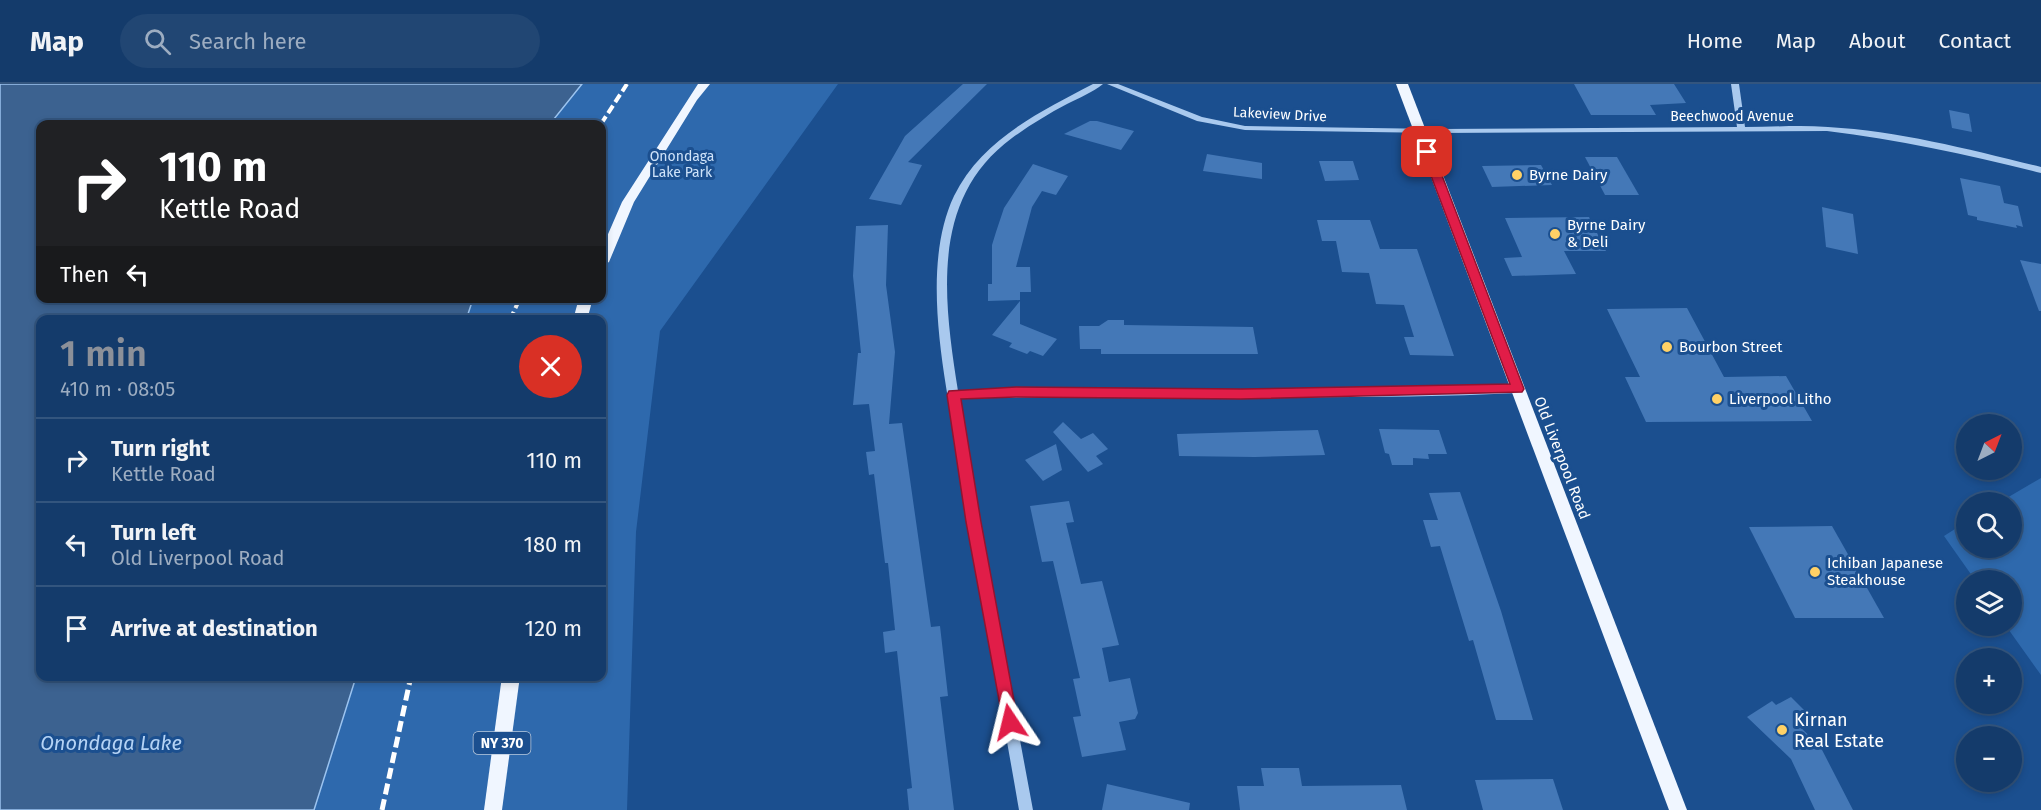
<!DOCTYPE html>
<meta charset="utf-8">
<style>
:root{--surface:#143b6b;--page:#214673;--text:#f1f3f6;--muted:#9dadc1;--line:#33557e;--accent:#8c9099}
body{margin:0;font-family:"Fira Sans",sans-serif;background:var(--page);color:var(--text);height:100vh;display:flex;flex-direction:column;font-size:22px;white-space:nowrap}
*{box-sizing:border-box;margin:0}
p{font-size:20px;color:var(--muted)}
.icon{flex:none;width:33px;height:33px;fill:none;stroke:currentColor;stroke-width:2;stroke-linecap:round;stroke-linejoin:round}
.map{position:relative;flex:1;overflow:hidden}
.sheet{position:absolute;left:36px;top:231px;width:570px;height:366px;display:flex;flex-direction:column;background:var(--surface);border-radius:12px;box-shadow:0 3px 9px #0003,0 0 0 2px var(--line)}
.sheet>*{flex:none}
.guide{position:absolute;left:36px;top:36px;width:570px;height:183px;border-radius:12px;box-shadow:0 3px 9px #0003,0 0 0 2px var(--line);background:#202124;color:#fff;overflow:hidden}
.needle{width:39px;rotate:42deg}
.buttons{position:absolute;left:1956px;top:330px;display:grid;gap:12px}
.buttons a{display:grid;place-items:center;width:66px;height:66px;border-radius:50%;background:var(--surface);box-shadow:0 3px 9px #0003,0 0 0 2px var(--line);font-size:30px}
.pin{position:absolute;display:grid;place-items:center;width:51px;height:51px;color:#fff;margin:-26px;border-radius:12px;box-shadow:0 3px 9px #0006}
.me{position:absolute;width:66px;margin:-33px;rotate:350deg;stroke-linejoin:round;filter:drop-shadow(0 0 4px #0008)}
.turn{display:flex;align-items:center;gap:21px;height:126px;padding:0 24px;font-size:27px}
.turn .icon{width:78px;height:78px;stroke-width:2.5}
.turn b{display:block;font-size:42px;line-height:51px}
.then{display:flex;align-items:center;height:57px;padding:0 24px;background:#0003;gap:12px;font-size:22px}
.round{display:grid;place-items:center;flex:none;width:63px;height:63px;border-radius:32px;background:var(--page)}
.summary{display:flex;align-items:center;justify-content:space-between;height:102px;padding:0 24px}
h1{font-size:36px;font-weight:600;line-height:45px;color:var(--accent)}
ul{padding:0;list-style:none}
li{display:flex;align-items:center;gap:18px;height:84px;padding:0 24px;border-top:2px solid var(--line)}
li div{flex:1}
li b{display:block;font-size:22px}
li em{font-style:normal}
header{display:flex;align-items:center;gap:36px;box-sizing:border-box;height:84px;padding:0 30px;background:var(--surface);border-bottom:2px solid var(--line)}
header strong{font-size:28px}
nav{display:flex;gap:33px;margin-inline-start:auto;font-size:21px}
.search{width:420px;height:54px;background:var(--page);display:flex;align-items:center;gap:15px;box-sizing:border-box;padding:0 21px;border-radius:33px;color:var(--muted);font-size:22px}
.map>svg:first-child{display:block}
.green{fill:#2e69ad}
.water{fill:#3c6290;stroke:#9cc4f0;stroke-width:1.5}
.building{fill:#4478b7}
.lines{fill:none;stroke-linecap:round;stroke-linejoin:round}
.minor{fill:#a9c9ee;fill-rule:evenodd}
.major{fill:#f0f6ff;fill-rule:evenodd}
.rail-far1{stroke:#fff;stroke-width:4;stroke-dasharray:9 4;stroke-linecap:butt}
.rail{stroke:#fff;stroke-width:5;stroke-dasharray:11 5;stroke-linecap:butt}
.route{fill:#e11d48;stroke:#92132f;stroke-width:1.5}
.poi-dot{fill:#ffd166;stroke:#1b4f8f;stroke-width:2}
.labels{text-anchor:middle;stroke-width:6;stroke-linejoin:round;paint-order:stroke}
.far-street-label{font-size:14px;fill:#fff;stroke:#1b4f8f}
.far-park-label{font-size:14px;fill:#cfe3fa;stroke:#1b4f8f}
.shield{fill:#1b4f8f;stroke:#bbcadd;stroke-width:1.5}
.shield-label{font-size:14px;font-weight:bold;fill:#fff}
.poi-label{font-size:15px;fill:#fff;stroke:#1b4f8f;text-anchor:start}
.street-label{font-size:15px;fill:#fff;stroke:#1b4f8f}
.near-poi-label{font-size:18px;fill:#fff;stroke:#1b4f8f;text-anchor:start}
.near-water-label{font-size:20px;font-style:italic;fill:#b5d3f5;stroke:#1b4f8f}
</style>
<header>
<strong>Map</strong>
<div class="search"><svg class="icon" aria-label="search" viewBox="0 0 24 24"><circle cx="10" cy="10" r="6"/><path d="M15 15l6 6"/></svg>Search here</div>
<nav><a>Home</a><a>Map</a><a>About</a><a>Contact</a></nav>
</header>
<div class="map">
<svg width="2041" height="726" viewBox="0 0 2041 726">
<rect width="100%" height="100%" fill="#1b4f8f"/>
<g class="green">
<path d="M582,0H838L660,247L636,448L627,726H314L356,593L602,592V236L466,235L473,215L602,214V40H550Z"/>
<path d="M2041,394V591L2006,542H2012V496H1975L1944,452L1966,438V464H2012V418H2000Z"/>
</g>
<path class="water" d="M0,0H582L550,40H40V214L473,215L466,236H40V592L356,593L314,726H0Z"/>
<g class="building">
<path d="M963,0H987L908,78L922,81L901,121L869,115L905,52Z"/>
<path d="M1574,0H1674L1686,19L1650,21L1656,31H1591Z"/>
<path d="M1949,26L1969,30L1972,48L1952,44Z"/>
<path d="M1090,37H1097L1134,47L1121,66L1064,50Z"/>
<path d="M1207,70L1262,79V95L1203,87Z"/>
<path d="M1585,73H1617L1639,111H1605Z"/>
<path d="M1319,77H1353L1359,96L1325,97Z"/>
<path d="M1033,80L1068,92L1056,111L1042,107L1032,123L1016,183H1030L1031,208H1020V216L988,217V200H992V161L996,148L1004,124Z"/>
<path d="M1541,81L1552,101L1492,103L1482,82Z"/>
<path d="M1960,94L2000,102L2004,119L2018,122L2023,143L2016,141L2017,144L1977,136V133L1968,131Z"/>
<path d="M1822,123L1853,130L1858,170L1826,163Z"/>
<path d="M1589,133L1606,167H1564L1576,190L1512,192L1504,174L1522,173L1505,134Z"/>
<path d="M1317,136H1370L1380,165H1417L1454,272L1410,271L1404,253H1414L1404,221L1376,220L1369,189L1342,188L1336,157H1322Z"/>
<path d="M888,141L886,201L895,268L889,340L902,339L931,543L940,542L948,612L940,613L954,726H909L907,705L912,704L897,567L885,569L883,548L895,546L888,479H885L874,390L869,391L866,368L875,367L869,320L853,321L858,269H861L853,192L856,142Z"/>
<path d="M2020,176L2041,180V227H2039Z"/>
<path d="M1020,217V240L1057,255L1043,272L1030,267L1027,270L1009,263L1012,259L992,251Z"/>
<path d="M1687,224L1724,293L1786,292L1812,337L1646,338L1625,293H1640L1607,225Z"/>
<path d="M1108,236H1124V241L1253,243L1258,270H1101V265H1080L1079,242H1099Z"/>
<path d="M1063,338L1081,355L1093,349L1108,365L1096,372L1103,380L1088,388L1053,348Z"/>
<path d="M1379,345L1439,346L1447,370H1428L1429,375L1413,374V381H1392L1389,370L1385,369Z"/>
<path d="M1318,346L1325,371L1255,373L1179,372L1177,350Z"/>
<path d="M1056,360L1062,386L1043,397L1025,376Z"/>
<path d="M1460,408L1501,527L1533,636H1496L1473,556L1469,557L1440,462L1431,463L1423,436H1438L1429,409Z"/>
<path d="M1069,417L1074,438L1066,439L1081,500L1102,497L1119,561L1102,564L1109,598L1130,594L1138,629L1135,635L1119,638L1126,666L1082,673L1073,633L1081,632L1073,595L1080,594L1053,477L1042,478L1030,422Z"/>
<path d="M1832,442L1884,534H1795L1749,443Z"/>
<path d="M1791,613L1812,634L1799,642L1820,662L1853,726H1815L1791,675L1747,633L1772,617L1776,621Z"/>
<path d="M1261,684H1299L1302,702L1401,701L1407,726H1240L1237,702H1264Z"/>
<path d="M1553,695L1563,726H1483L1475,696Z"/>
<path d="M1107,700L1190,719L1189,726H1102Z"/>
</g>
<g class="lines">
<g class="minor">
<path d="M1093,0H1103C1093,8 1079,14 1067,20C1048,30 1030,41 1012,54C929,115 944,217 958,307C1145,302 1331,310 1518,301L1523,305L1518,309C1332,318 1145,309 959,315L992,506L1033,726H1019C1000,616 979,505 962,394C949,312 917,190 954,112C982,55 1040,28 1093,0Z"/>
<path d="M1107,0H1118L1202,33L1245,42L1437,45L1737,43L1731,0H1739L1745,43C1772,43 1800,41 1828,43C1900,47 1971,66 2041,83V89C1970,71 1900,56 1827,47L1437,49L1245,46L1197,37Z"/>
</g>
<g class="major">
<path d="M698,0H710L697,16L634,118L609,178L602,182V164L622,118Z"/>
<path d="M1396,0H1408L1687,726H1669Z"/>
<path d="M579,214H593L587,236H573Z"/>
<path d="M502,592H520L502,726H484Z"/>
</g>
<g class="rail-far1">
<path d="M601,40L627,0"/>
<path d="M510,236L520,214"/>
</g>
<path class="rail" d="M382,726L411,592"/>
</g>
<path class="route" d="M1427,65L1433,68L1524,305L1522,308L1241,315L1016,313L961,315L981,438L1018,638L1016,643L1010,645L1004,643L966,438L947,311L949,307L1016,303L1241,305L1510,300L1422,68Z"/>
<g class="poi-dot">
<circle cx="1517" cy="91" r="6"/>
<circle cx="1555" cy="150" r="6"/>
<circle cx="1667" cy="263" r="6"/>
<circle cx="1717" cy="315" r="6"/>
<circle cx="1815" cy="488" r="6"/>
<circle cx="1782" cy="646" r="6"/>
</g>
<g class="labels">
<g class="far-street-label">
<text transform="translate(1280 30) rotate(3)" y="5">Lakeview Drive</text>
<text x="1732" y="37">Beechwood Avenue</text>
</g>
<g class="far-park-label">
<text x="682" y="77">Onondaga<tspan x="682" dy="16">Lake Park</tspan></text>
</g>
<rect class="shield" x="473.5" y="648" width="57" height="22" rx="4.5"/>
<g class="shield-label">
<text x="502" y="664">NY 370</text>
</g>
<g class="poi-label">
<text x="1529" y="96">Byrne Dairy</text>
<text x="1567" y="146">Byrne Dairy<tspan x="1567" dy="17">&amp; Deli</tspan></text>
<text x="1679" y="268">Bourbon Street</text>
<text x="1729" y="320">Liverpool Litho</text>
<text x="1827" y="484">Ichiban Japanese<tspan x="1827" dy="17">Steakhouse</tspan></text>
</g>
<g class="street-label">
<text transform="translate(1562 374) rotate(69)" y="5">Old Liverpool Road</text>
</g>
<g class="near-poi-label">
<text x="1794" y="642">Kirnan<tspan x="1794" dy="21">Real Estate</tspan></text>
</g>
<g class="near-water-label">
<text x="111" y="666">Onondaga Lake</text>
</g>
</g>
</svg>
<div class="buttons">
<a><svg class="needle" viewBox="-14 -14 28 28"><path d="M0-13l5 13h-10z" fill="#e53935"/><path d="M0 13l5-13h-10z" fill="#9dadc1"/></svg></a>
<a><svg class="icon" aria-label="search" viewBox="0 0 24 24"><circle cx="10" cy="10" r="6"/><path d="M15 15l6 6"/></svg></a>
<a><svg class="icon" aria-label="layers" viewBox="0 0 24 24"><path d="M12 4l9 5-9 5-9-5zM3 14l9 5 9-5"/></svg></a>
<a>+</a>
<a>−</a>
</div>
<div class="pin" style="left:1427px;top:68px;background:#d93025"><svg class="icon" aria-label="arrive" viewBox="0 0 24 24"><path d="M6 21V4h12l-3 4 3 4H6"/></svg></div>
<svg class="me" style="left:1010px;top:638px" viewBox="-20 -20 40 40"><path d="M0-17L14 15 0 8-14 15z" fill="#e11d48" stroke="#fff" stroke-width="4"/></svg>
<div class="guide">
<div class="turn"><svg class="icon" aria-label="right" viewBox="0 0 24 24"><path d="M7 20v-9h11M14 6l5 5-5 5"/></svg><div><b>110 m</b>Kettle Road</div></div>
<div class="then">Then<svg class="icon" aria-label="left" viewBox="0 0 24 24"><path d="M17 20v-9H6M10 6l-5 5 5 5"/></svg></div>
</div>
<section class="sheet">
<div class="summary"><div><h1>1 min</h1><p>410 m · 08:05</p></div><a class="round" style="background:#d93025;color:#fff"><svg class="icon" aria-label="close" viewBox="0 0 24 24"><path d="M6 6l12 12M18 6L6 18"/></svg></a></div>
<ul>
<li><svg class="icon" aria-label="right" viewBox="0 0 24 24"><path d="M7 20v-9h11M14 6l5 5-5 5"/></svg><div><b>Turn right</b><p>Kettle Road</p></div><em>110 m</em></li>
<li><svg class="icon" aria-label="left" viewBox="0 0 24 24"><path d="M17 20v-9H6M10 6l-5 5 5 5"/></svg><div><b>Turn left</b><p>Old Liverpool Road</p></div><em>180 m</em></li>
<li><svg class="icon" aria-label="arrive" viewBox="0 0 24 24"><path d="M6 21V4h12l-3 4 3 4H6"/></svg><div><b>Arrive at destination</b></div><em>120 m</em></li>
</ul>
</section>
</div>
